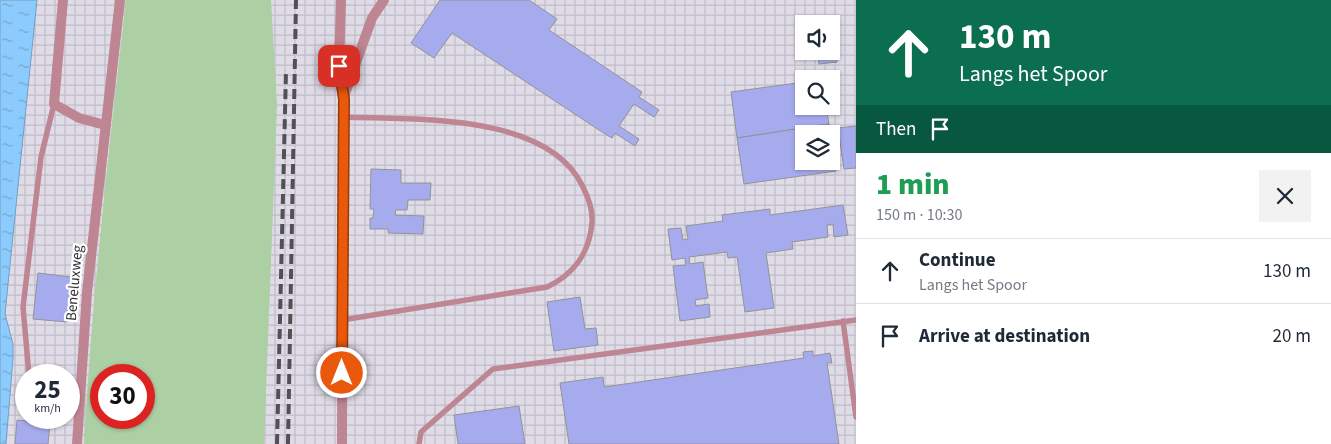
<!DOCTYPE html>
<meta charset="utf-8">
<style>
:root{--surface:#fff;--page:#f2f2f3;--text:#1f2937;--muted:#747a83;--line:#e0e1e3}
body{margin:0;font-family:"Source Sans 3",sans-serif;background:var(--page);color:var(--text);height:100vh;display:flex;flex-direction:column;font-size:19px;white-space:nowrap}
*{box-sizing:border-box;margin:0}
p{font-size:16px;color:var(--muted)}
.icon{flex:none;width:28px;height:28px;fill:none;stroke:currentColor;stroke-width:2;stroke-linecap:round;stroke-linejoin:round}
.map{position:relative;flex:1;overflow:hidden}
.drawer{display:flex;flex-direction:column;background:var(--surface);width:475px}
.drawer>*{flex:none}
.guide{background:#0b6e4f;color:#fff;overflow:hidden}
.buttons{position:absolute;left:795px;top:15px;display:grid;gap:10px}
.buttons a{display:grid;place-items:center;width:45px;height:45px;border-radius:0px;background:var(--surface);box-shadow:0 1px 4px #0004;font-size:25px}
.speed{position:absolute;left:15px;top:364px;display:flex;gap:10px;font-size:25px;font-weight:700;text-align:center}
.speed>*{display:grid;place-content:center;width:65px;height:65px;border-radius:50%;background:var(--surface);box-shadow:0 1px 4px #0004;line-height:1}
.speed small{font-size:12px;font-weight:400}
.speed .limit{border:8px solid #d22;background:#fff;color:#111}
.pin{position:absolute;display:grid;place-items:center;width:42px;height:42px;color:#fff;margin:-21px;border-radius:10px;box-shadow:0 2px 8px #0006}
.me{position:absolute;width:55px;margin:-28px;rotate:0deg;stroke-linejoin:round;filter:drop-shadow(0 0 4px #0008)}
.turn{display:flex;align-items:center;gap:18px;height:105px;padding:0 20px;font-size:22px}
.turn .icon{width:65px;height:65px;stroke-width:2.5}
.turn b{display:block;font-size:35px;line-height:42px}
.then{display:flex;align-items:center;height:48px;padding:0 20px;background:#0003;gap:10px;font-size:19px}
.round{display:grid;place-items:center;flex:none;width:52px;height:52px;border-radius:0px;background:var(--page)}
.headline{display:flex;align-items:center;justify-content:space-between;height:85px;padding:0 20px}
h1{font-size:30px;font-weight:800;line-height:38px;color:#1e9e55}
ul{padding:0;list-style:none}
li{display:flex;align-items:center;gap:15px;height:65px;padding:0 20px;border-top:1px solid var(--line)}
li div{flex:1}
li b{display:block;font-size:19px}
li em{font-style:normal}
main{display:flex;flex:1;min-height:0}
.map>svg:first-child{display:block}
.industrial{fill:url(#industrial-grid);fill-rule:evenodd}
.grass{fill:#accfa3;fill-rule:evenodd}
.water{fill:url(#water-ripples);stroke:#729ec2}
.building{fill:#a6abed;stroke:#929397}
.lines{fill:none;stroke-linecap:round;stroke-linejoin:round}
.lane{stroke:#be8692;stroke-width:5.5}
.street{stroke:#be8692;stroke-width:10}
.rail{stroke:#515053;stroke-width:4;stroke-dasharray:10 5;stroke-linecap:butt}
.route-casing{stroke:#983908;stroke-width:12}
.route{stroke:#ea580c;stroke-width:9}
.labels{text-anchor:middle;stroke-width:4.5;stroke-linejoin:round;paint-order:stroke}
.street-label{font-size:15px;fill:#363537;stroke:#fff}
</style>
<main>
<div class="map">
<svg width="856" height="444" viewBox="0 0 856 444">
<defs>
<pattern id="industrial-grid" width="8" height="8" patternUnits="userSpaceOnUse" patternTransform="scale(1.25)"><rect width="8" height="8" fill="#dfdce8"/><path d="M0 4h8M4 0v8" fill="none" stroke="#c0bdc8"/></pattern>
<pattern id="water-ripples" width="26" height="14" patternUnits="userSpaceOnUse" patternTransform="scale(1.25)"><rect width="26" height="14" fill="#8ccbfd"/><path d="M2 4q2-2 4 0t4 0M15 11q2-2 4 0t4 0" fill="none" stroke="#73a6ce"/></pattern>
</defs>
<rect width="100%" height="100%" fill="#e8e7ec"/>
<path class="industrial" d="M0,0H856V444H0ZM804,24H831V51H804ZM804,79H831V106H804ZM804,134H831V161H804ZM26,375H69V418H26ZM101,375H144V418H101Z"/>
<path class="grass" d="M126,0H271L277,105L264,444H84C92,295 109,148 126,0ZM101,375H144V418H101Z"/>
<path class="water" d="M0,0H37L5,314L13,344V358L6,444H0Z"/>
<g class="building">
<path d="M440,0H529L557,19L549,30L642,92L639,97L659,110L654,117L634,104L619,126L639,139L635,146L615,133L612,138L602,132L452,33L434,58L411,43Z"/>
<path d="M835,47L837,62L819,64L817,51H831V48Z"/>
<path d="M804,82V106H826L829,124L737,138L731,92Z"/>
<path d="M829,124L830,134H804V161H831V142L836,171L744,184L737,138Z"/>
<path d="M856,126V168L844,169L838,128Z"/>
<path d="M371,169L401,170V183H431L430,200H408L407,210H396L395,215L424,216L423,234L388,233V229H370V218H373L374,209H370Z"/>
<path d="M843,205L848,235L834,237L833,224L827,225L828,237L792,242L793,249L766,253L774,308L745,312L737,257L728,258L727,252L689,257L690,264L703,262L708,298L695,300L696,306L709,304L710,317L680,321L673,266L686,265L685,258L672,260L668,229L681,228L683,240L688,239L686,226L723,221L722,215L770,209V215Z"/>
<path d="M38,273L71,277L67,322L33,319Z"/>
<path d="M580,297L585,329L596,328L598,345L554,351L547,302Z"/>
<path d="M813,351V356L830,353L832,363H827L839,444H569L560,383L603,377L604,387L804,358L803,352Z"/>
<path d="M519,406L525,444H458L454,415Z"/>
<path d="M17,420L50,423L48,444H15Z"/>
</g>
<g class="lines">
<g class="lane">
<path d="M342,320L547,287C574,274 589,254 592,223C593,212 588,197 583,187C548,112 413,120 344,117"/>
<path d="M843,321L856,417"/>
<path d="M29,375L23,307L41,157L54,104"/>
<path d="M419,444L421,432L493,369L856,320"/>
</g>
<g class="street">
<path d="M63,0L54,104L79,118L105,125"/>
<path d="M341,0L339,66L343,95"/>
<path d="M77,444L87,292L120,0"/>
<path d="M342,444L343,99L372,18L384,0"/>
</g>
<g class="rail">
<path d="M277,444L286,71"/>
<path d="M288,444L296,0"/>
</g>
</g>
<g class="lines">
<g class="route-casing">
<path id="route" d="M339,66L344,99L342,373"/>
</g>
<use href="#route" class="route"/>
</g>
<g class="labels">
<g class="street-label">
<text transform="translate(74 283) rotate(-85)" y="5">Beneluxweg</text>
</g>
</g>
</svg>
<div class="buttons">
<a><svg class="icon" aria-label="sound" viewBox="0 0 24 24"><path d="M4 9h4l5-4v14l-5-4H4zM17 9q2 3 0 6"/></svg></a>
<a><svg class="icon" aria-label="search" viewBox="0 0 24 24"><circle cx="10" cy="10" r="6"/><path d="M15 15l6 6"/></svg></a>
<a><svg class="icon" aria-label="layers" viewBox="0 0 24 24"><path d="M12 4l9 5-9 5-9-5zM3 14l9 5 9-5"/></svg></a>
</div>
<div class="speed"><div>25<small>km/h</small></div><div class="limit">30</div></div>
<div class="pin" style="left:339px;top:66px;background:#d93025"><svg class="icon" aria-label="arrive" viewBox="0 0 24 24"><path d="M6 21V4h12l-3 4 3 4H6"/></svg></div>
<svg class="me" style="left:342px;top:373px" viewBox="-20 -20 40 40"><circle r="17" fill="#ea580c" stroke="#fff" stroke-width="3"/><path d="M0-11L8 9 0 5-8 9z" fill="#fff"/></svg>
</div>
<section class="drawer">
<div class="guide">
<div class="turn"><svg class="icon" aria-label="ahead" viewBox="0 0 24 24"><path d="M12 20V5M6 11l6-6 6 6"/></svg><div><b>130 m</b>Langs het Spoor</div></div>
<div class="then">Then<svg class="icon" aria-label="arrive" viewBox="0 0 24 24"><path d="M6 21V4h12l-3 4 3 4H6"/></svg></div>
</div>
<div class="headline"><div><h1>1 min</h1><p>150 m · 10:30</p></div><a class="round"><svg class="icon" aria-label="close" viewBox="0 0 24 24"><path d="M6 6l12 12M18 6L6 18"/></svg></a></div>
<ul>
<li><svg class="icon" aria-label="ahead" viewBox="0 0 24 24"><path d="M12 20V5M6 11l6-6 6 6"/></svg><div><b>Continue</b><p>Langs het Spoor</p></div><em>130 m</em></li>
<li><svg class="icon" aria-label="arrive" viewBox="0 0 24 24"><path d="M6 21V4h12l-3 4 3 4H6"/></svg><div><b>Arrive at destination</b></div><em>20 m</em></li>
</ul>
</section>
</main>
